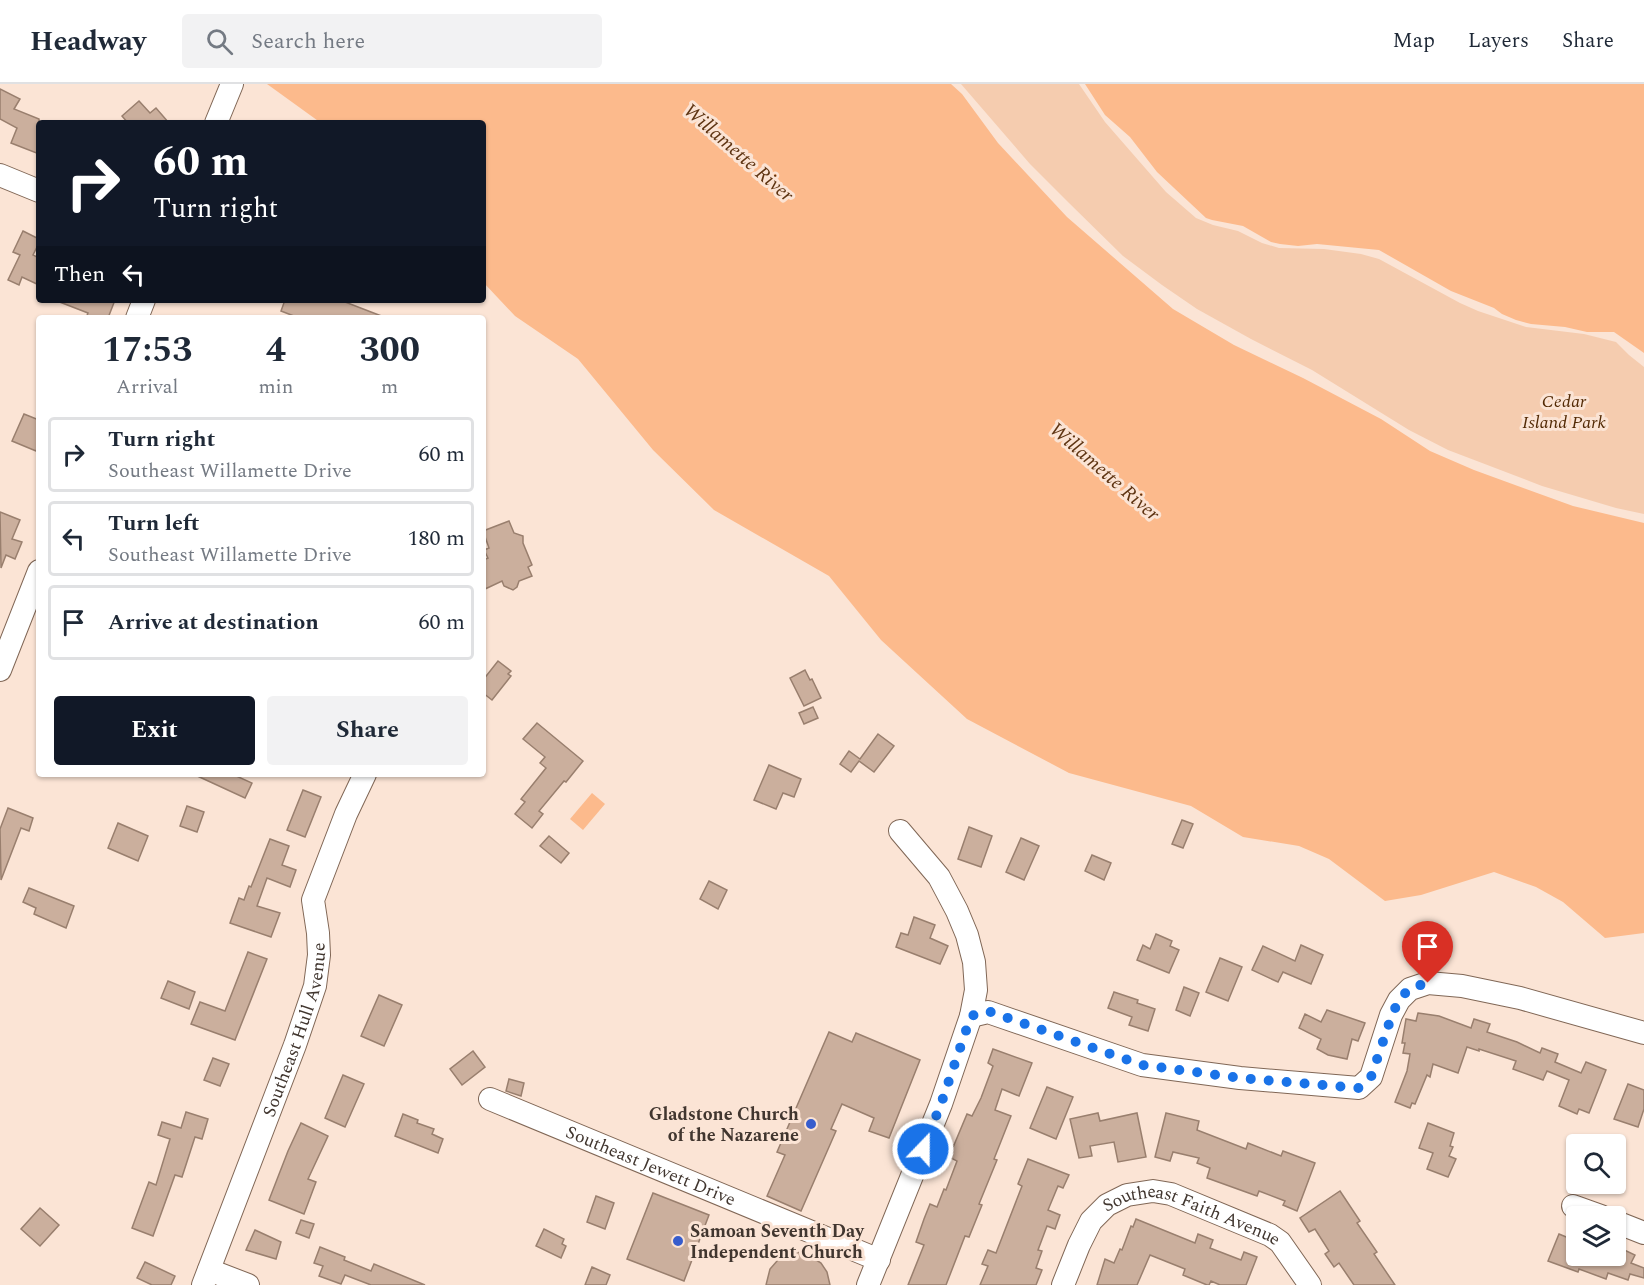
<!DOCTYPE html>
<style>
:root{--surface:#fff;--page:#f2f2f3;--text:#1f2937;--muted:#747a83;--line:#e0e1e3;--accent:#111827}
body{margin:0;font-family:Spectral,serif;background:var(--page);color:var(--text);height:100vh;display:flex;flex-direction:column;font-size:22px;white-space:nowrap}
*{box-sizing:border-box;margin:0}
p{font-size:20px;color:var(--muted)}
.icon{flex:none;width:33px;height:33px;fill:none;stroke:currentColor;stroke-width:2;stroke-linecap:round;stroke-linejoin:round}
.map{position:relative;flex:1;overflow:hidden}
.panel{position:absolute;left:36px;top:231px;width:450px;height:462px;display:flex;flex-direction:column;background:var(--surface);border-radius:6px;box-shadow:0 2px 4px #0004}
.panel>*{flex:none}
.top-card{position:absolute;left:36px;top:36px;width:450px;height:183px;border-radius:6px;box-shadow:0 2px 4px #0004;background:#111827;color:#fff;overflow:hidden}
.fabs{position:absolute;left:1566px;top:1050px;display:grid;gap:12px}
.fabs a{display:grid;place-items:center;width:60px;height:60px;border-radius:6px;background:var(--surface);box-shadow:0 2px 4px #0004;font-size:30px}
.pin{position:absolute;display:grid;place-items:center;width:51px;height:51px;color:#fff;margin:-62px -26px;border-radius:50% 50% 50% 0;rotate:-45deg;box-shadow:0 0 6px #0007}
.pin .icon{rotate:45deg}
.me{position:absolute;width:66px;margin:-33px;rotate:22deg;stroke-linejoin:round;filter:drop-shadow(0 0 4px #0008)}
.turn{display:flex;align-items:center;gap:21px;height:126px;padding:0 18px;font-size:27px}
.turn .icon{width:78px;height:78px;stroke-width:2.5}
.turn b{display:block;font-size:42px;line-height:51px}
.then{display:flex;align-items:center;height:57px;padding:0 18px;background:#0003;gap:12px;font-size:22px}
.eta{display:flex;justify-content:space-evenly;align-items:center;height:102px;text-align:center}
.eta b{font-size:36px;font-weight:700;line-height:42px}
.action{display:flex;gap:12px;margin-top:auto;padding:12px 18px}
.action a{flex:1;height:69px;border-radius:6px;background:var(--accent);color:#fff;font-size:24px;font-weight:700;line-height:69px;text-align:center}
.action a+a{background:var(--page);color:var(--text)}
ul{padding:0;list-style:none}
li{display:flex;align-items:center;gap:18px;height:75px;margin:0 12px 9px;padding:0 6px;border:3px solid var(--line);border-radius:6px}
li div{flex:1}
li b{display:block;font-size:22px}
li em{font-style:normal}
header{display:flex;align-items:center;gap:36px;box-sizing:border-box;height:84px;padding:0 30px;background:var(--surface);border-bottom:2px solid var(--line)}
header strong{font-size:28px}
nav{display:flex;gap:33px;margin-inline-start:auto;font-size:21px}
.search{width:420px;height:54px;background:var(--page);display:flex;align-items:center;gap:15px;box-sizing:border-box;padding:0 21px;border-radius:6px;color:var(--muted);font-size:22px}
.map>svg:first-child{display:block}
.green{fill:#f5ccaf}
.water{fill:#fcba8c}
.building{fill:#cbaf9d;stroke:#997f6e;stroke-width:1.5}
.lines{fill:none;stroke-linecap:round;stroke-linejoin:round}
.minor-casing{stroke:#806756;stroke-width:24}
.minor{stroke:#fff;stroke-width:22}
.route{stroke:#1a73e8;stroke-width:10;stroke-dasharray:0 18}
.poi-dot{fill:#375dcd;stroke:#fbe4d5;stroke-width:2}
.labels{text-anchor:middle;stroke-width:6;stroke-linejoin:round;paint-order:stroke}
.park-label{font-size:18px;font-style:italic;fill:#532a05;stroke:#fbe4d5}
.street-label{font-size:18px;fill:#41362f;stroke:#fbe4d5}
.poi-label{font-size:18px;font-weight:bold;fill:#41362f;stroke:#fbe4d5;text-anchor:end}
.water-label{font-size:20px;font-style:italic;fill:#5f3513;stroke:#fbe4d5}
</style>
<header>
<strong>Headway</strong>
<div class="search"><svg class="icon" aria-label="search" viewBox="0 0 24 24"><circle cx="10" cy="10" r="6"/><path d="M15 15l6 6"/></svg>Search here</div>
<nav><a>Map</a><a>Layers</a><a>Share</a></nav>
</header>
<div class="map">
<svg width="1644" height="1201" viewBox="0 0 1644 1201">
<rect width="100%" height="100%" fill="#fbe4d5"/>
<path class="green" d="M961,0H1079L1105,38L1166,108L1196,134L1213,141L1238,147L1262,159L1279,164L1324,165L1361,170L1379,175L1460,219L1478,227L1526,243L1584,250L1616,258L1629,271L1644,283V430L1616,424L1542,402L1448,366L1409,346L1312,286L1251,255L1197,225L1162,201L1123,172L1068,118L1030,80Z"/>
<g class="water">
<path d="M267,0H951L962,10L998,59L1067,133L1173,225L1234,261L1303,294L1381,335L1430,367L1474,386L1573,422L1644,439V849L1605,854L1563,818L1536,803L1494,788L1421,811L1385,817L1329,775L1299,762L1243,753L1191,722L1069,689L967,635L881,556L829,492L714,426L653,366L578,275L515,232L483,198V39H321Z"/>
<path d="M1085,0H1644V269L1614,248H1587L1565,243L1531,240L1516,236L1502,230L1494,224L1451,207L1379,166L1317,160L1298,162L1280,160L1271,158L1243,142L1212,136L1206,134L1157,88L1130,53L1105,31Z"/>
<path d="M592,709L605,720L583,746L570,735Z"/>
</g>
<g class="building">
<path d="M0,5L20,15L14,25L39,35V70L11,59L17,44L0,35Z"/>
<path d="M139,17L150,29L156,24L169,39H128L122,32Z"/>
<path d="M23,147L39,155V159L33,171L39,174V201L22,193L19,201L8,196L20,171L13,168Z"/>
<path d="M115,216L108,234H86L88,229L57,217Z"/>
<path d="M285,216H340L384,233L299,234L281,227Z"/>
<path d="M24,330L39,336V360L36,367L12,357Z"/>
<path d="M0,428L20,436L12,455L22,458L15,475L6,471L1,484Z"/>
<path d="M509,437L514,449L523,452V459L532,481L528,483L532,492L519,497L517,503L513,506L504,502L502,497L483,506V476L488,474L484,466L489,464L483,447Z"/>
<path d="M498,577L511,587L508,590L511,592L492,616L483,609V596Z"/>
<path d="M805,586L810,596L812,595L821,614L804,622L790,594Z"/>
<path d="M813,623L818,634L804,640L799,629Z"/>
<path d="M537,639L583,677L566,698L564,697L539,727L543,730L532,744L515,730L525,718L521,715L546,684L540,679L545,673L523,655Z"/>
<path d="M878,650L894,662L874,688L859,677L851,688L840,680L849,667L860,675Z"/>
<path d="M769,681L801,695L794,713L783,709L776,725L754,716Z"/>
<path d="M193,690H232L252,699L245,714Z"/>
<path d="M303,706L321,713L305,753L287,746Z"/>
<path d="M187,722L204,728L197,748L180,742Z"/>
<path d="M8,724L33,734L29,747L21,744L1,796L0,745Z"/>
<path d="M1182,736L1193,740L1183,764L1172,760Z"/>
<path d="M118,739L148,752L138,777L108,764Z"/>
<path d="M969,743L992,752L981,783L958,775Z"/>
<path d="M549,752L569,769L561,779L540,762Z"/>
<path d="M1021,754L1039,762L1024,796L1006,788Z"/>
<path d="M270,755L289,762L282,781L296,786L290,803L267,794L257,822L280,829L271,853L230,839L239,814L244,816L249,802L251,803Z"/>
<path d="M1092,771L1111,779L1104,796L1085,787Z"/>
<path d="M709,797L727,806L718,825L700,815Z"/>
<path d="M29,804L74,822L66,844L34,830L36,824L23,818Z"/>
<path d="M914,833L935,841L930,854L948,862L940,880L896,863L901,849L908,851Z"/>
<path d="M1156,850L1172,857L1170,862L1179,866L1169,889L1137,876L1143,861L1150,865Z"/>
<path d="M1301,861L1323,871L1311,900L1283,888L1278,898L1252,886L1263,862L1295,877Z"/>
<path d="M248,868L267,875L235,956L191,940L200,918L225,927Z"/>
<path d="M1220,874L1242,883L1228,917L1206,908Z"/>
<path d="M168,897L195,908L189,925L161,914Z"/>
<path d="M1184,903L1199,909L1190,932L1176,926Z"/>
<path d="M1114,908L1138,916L1137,919L1155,925L1148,947L1129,941L1132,933L1108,924Z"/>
<path d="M379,911L402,921L384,962L361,952Z"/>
<path d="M1327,926L1365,939L1358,957L1352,955L1347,975L1328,971L1317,965L1321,955L1299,944L1305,930L1321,938Z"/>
<path d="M1418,929L1439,932L1471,944L1474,935L1490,940L1487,948L1517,958L1540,969L1542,964L1558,970L1555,978L1581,989L1586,978L1606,986L1589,1029L1579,1025L1577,1030L1559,1022L1569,996L1547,987L1543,996L1513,985L1516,977L1479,965V967L1467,963L1458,989L1433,980L1430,993L1427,991L1415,1020L1412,1019L1410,1024L1395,1018L1407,987L1410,970L1403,969L1405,959H1402L1406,935L1416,937Z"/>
<path d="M829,948L852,958L856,949L920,976L889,1054L869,1047L874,1034L842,1020L831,1045L836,1047L801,1127L767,1112L785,1071L777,1068Z"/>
<path d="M993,965L1032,979L1019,1012L1002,1005L995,1026L1011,1032L994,1075L997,1076L979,1120L982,1121L969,1153L965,1152L946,1201H908L924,1161L916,1158L924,1135L930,1120L937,1123L944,1105L946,1106L957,1077L949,1073L967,1030L972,1032L981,1014L993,982L988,979Z"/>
<path d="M473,967L485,983L462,1001L450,985Z"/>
<path d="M213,974L229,980L220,1002L204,996Z"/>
<path d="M343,991L364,1000L345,1043L325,1034Z"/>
<path d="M509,995L524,999L521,1012L506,1007Z"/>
<path d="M1628,1000L1644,1006V1025L1638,1043L1614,1035Z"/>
<path d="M1047,1003L1073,1013L1056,1055L1030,1044Z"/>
<path d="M186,1028L208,1035L202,1055L195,1053L182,1093L175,1091L153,1152L132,1144L149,1098L156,1101L170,1055L158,1051L162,1038L181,1044Z"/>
<path d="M1098,1029L1100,1037L1137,1029L1146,1073L1118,1078L1114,1058L1090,1062L1092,1072L1079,1074L1070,1035Z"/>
<path d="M1166,1029L1199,1037L1197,1046L1246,1065L1248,1059L1281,1072L1283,1067L1315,1079L1297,1127L1283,1121L1285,1117L1259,1107L1257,1112L1207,1094L1210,1084L1197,1079L1199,1074L1173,1068L1170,1077L1155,1073Z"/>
<path d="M403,1030L418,1036L417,1039L434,1045L432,1050L443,1055L438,1069L395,1052Z"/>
<path d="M301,1039L328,1052L308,1095L316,1098L304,1130L269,1116L288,1067Z"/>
<path d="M1428,1039L1454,1049L1450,1062L1453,1063L1449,1072L1456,1075L1448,1093L1427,1085L1433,1069L1419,1064Z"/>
<path d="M1028,1075L1069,1091L1063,1104L1058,1102L1048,1126L1060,1131L1055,1145L1047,1142L1038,1166L1042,1167L1036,1184L1042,1186L1036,1201H980L988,1182L982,1180L988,1166L996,1169L1022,1102L1018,1100Z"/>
<path d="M1340,1107L1360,1137L1357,1139L1377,1168L1374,1170L1395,1201H1354L1339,1179L1334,1183L1325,1170L1329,1167L1315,1145L1309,1148L1300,1134Z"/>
<path d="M653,1109L709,1131L684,1197L627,1175Z"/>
<path d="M596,1112L614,1119L605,1145L587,1138Z"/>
<path d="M40,1124L59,1141L40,1162L21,1145Z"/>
<path d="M1136,1135L1195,1159L1198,1150L1213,1156L1210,1164L1241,1176L1244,1168L1257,1173L1246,1201H1220L1211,1197L1209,1201H1207L1183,1191L1185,1185L1150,1171L1137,1201H1097L1105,1175L1114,1179L1120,1165L1122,1166L1131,1142L1133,1143Z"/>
<path d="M301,1136L314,1140L309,1154L296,1149Z"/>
<path d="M544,1145L564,1155L562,1160L566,1162L561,1174L536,1162Z"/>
<path d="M255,1146L281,1158L276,1175L246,1166Z"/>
<path d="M1559,1150L1576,1157V1172H1616V1162L1635,1171L1631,1179L1644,1184V1194L1630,1190L1628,1196L1608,1189L1606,1195L1579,1185L1578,1188L1548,1177Z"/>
<path d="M320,1163L345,1173L344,1176L371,1187L374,1180L425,1201H371L345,1191L341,1200L319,1192L323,1182L314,1179Z"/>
<path d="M797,1168L807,1170L821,1179L827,1188L830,1201H766L770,1185L777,1177L786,1171Z"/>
<path d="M145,1178L175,1192L171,1201H152L137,1194Z"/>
<path d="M592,1183L610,1191L606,1201H585Z"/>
</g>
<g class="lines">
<g class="minor-casing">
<g id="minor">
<path d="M216,39L232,0"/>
<path d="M0,91L39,107"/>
<path d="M137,234L144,216"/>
<path d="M0,586L39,487"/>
<path d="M971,932L988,928L1142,981L1240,994L1359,1004L1371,993L1391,931L1399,916L1410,905L1428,899L1462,902L1520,914L1644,949"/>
<path id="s1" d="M490,1015L879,1176"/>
<path d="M1573,1122L1601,1132"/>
<path d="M1616,1138L1644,1149"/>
<path d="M209,1186L248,1201"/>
<path id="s2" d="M203,1201L295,961L315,902L319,871L318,849L313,816L346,730L365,690"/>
<path d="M868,1201L941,1020L971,932L976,906L974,878L967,851L957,827L939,793L900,747"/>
<path id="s3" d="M1063,1201L1079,1161L1091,1137L1107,1121L1127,1111L1153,1107L1171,1110L1270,1151L1280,1158L1310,1201"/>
</g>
</g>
<use href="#minor" class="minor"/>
</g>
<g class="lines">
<path class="route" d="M923,1065L941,1020L971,932L988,927L1142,981L1240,994L1359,1004L1371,993L1392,931L1399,916L1410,904L1428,899"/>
</g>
<g class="poi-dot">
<circle cx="811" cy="1040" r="6"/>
<circle cx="678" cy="1157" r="6"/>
</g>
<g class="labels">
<g class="park-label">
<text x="1564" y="323">Cedar<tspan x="1564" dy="21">Island Park</tspan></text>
</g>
<g class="street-label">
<text dy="6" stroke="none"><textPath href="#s2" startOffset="272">Southeast Hull Avenue</textPath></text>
<text dy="6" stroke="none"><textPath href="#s1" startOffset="174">Southeast Jewett Drive</textPath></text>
<text dy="6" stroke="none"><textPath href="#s3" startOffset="183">Southeast Faith Avenue</textPath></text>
</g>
<g class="poi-label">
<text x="799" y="1036">Gladstone Church<tspan x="799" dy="21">of the Nazarene</tspan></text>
<text x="690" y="1153" text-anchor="start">Samoan Seventh Day<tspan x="690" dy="21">Independent Church</tspan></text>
</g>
<g class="water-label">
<text transform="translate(739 68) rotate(41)" y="7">Willamette River</text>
<text transform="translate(1105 387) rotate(41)" y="7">Willamette River</text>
</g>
</g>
</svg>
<div class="fabs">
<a><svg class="icon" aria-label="search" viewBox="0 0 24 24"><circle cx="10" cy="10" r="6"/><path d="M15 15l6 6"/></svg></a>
<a><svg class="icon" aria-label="layers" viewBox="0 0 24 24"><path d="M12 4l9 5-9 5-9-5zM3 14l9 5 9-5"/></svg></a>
</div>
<div class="pin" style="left:1428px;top:899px;background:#d93025"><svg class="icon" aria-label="arrive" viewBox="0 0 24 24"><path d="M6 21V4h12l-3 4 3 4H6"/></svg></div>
<svg class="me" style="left:923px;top:1065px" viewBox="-20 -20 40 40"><circle r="17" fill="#1a73e8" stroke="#fff" stroke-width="3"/><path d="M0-11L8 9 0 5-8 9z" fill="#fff"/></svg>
<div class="top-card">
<div class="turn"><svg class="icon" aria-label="right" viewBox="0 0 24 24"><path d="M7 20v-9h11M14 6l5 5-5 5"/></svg><div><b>60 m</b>Turn right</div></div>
<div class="then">Then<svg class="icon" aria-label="left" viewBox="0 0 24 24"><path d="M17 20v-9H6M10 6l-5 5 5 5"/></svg></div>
</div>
<section class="panel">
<div class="eta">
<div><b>17:53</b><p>Arrival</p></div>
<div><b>4</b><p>min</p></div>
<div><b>300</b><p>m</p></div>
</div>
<ul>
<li><svg class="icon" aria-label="right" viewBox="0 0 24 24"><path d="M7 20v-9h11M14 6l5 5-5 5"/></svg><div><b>Turn right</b><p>Southeast Willamette Drive</p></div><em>60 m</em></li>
<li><svg class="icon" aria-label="left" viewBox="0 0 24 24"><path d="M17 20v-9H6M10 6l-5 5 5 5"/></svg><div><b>Turn left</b><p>Southeast Willamette Drive</p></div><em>180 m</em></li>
<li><svg class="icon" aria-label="arrive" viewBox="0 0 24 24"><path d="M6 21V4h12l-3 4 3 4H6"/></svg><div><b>Arrive at destination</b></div><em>60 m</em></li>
</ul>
<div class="action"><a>Exit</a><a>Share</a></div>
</section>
</div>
